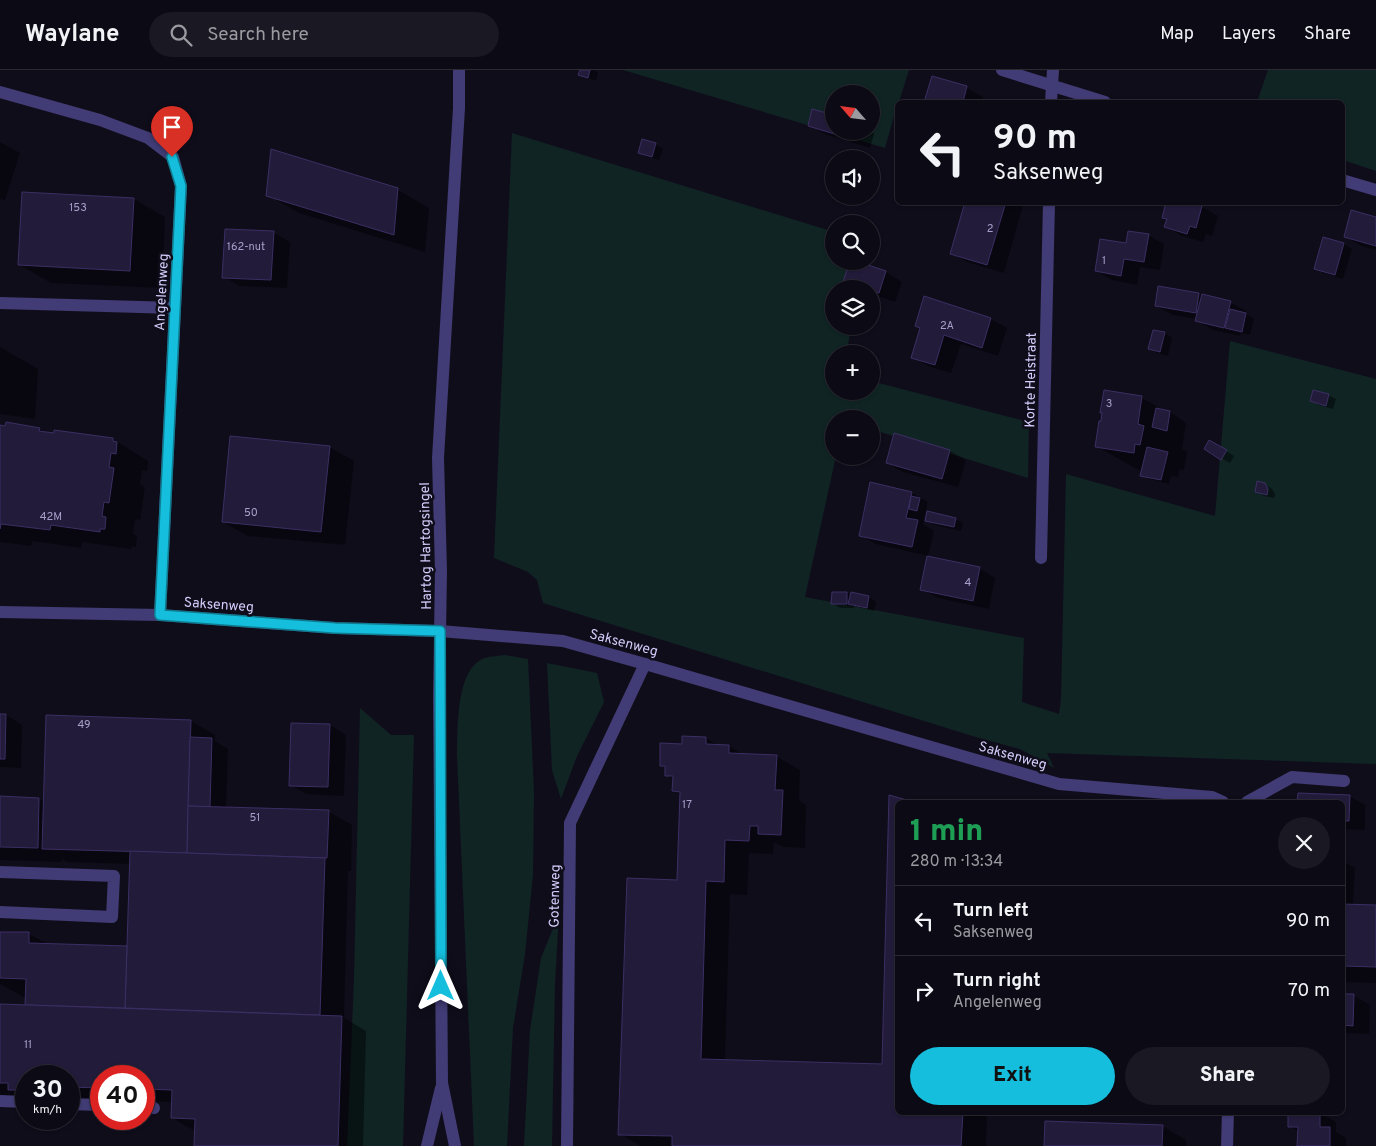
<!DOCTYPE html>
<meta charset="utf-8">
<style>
:root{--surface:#0c0a14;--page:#1a1822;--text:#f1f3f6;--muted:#9a9aa0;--line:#2c2b34;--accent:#15bedc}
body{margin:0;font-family:Overpass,sans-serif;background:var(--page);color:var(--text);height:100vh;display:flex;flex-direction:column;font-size:19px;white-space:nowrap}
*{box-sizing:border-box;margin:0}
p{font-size:16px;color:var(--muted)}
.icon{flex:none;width:28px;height:28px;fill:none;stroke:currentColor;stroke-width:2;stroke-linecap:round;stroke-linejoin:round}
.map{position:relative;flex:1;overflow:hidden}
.details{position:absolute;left:895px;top:730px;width:450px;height:315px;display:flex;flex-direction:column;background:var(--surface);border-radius:8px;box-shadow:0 1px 4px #0004,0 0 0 1px var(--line)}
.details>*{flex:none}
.hud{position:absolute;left:895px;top:30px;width:450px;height:105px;border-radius:8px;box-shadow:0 1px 4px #0004,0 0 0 1px var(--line);background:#0c0a14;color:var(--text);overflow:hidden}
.needle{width:32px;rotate:298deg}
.tools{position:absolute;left:825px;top:15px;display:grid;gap:10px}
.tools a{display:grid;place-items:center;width:55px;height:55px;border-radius:50%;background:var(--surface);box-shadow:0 1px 4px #0004,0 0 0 1px var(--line);font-size:25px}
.speed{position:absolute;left:15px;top:995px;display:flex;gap:10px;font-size:25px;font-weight:700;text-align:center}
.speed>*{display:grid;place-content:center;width:65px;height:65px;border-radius:50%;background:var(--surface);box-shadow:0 1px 4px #0004,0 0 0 1px var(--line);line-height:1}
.speed small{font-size:12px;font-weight:400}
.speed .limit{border:8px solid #d22;background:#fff;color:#111}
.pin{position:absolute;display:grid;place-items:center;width:42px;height:42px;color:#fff;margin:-51px -21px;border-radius:50% 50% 50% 0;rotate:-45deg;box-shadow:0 0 5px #0007}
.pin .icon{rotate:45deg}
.me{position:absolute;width:55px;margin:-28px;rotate:0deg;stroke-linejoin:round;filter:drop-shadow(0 0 4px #0008)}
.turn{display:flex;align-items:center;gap:18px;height:105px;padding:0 15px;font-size:22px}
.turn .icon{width:65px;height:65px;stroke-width:2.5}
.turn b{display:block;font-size:35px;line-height:42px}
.round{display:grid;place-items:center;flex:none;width:52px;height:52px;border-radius:26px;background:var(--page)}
.headline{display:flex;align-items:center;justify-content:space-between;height:85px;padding:0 15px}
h1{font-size:30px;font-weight:800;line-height:38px;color:#1e9e55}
.button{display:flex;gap:10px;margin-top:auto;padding:10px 15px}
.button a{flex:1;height:58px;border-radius:30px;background:var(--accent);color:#111;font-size:20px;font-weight:800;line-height:58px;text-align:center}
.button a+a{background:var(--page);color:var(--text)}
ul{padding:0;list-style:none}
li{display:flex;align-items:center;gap:15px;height:70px;padding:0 15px;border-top:1px solid var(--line)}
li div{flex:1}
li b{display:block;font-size:19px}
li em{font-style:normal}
header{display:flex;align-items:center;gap:30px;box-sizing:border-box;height:70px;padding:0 25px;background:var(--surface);border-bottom:1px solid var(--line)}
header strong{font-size:24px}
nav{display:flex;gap:28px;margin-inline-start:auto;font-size:18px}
.search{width:350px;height:45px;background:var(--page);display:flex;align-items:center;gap:12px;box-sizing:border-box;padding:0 18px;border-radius:28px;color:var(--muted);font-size:19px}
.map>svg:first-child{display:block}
.green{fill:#102424;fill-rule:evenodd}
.shadow{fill:#0007}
.building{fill:#231b3a;stroke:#3c2f64}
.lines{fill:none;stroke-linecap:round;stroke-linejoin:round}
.service{stroke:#413c75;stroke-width:12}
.minor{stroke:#413c75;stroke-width:12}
.tertiary{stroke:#413c75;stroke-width:12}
.route-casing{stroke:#0e7c8f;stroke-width:12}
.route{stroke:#15bedc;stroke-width:9}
.labels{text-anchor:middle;stroke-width:5;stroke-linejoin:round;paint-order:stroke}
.number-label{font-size:11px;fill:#a7a0ca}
.street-label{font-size:14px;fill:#d3ccfa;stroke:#100d1b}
</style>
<header>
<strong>Waylane</strong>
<div class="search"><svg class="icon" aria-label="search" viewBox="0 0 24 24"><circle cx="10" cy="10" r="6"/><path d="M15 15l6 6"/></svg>Search here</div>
<nav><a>Map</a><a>Layers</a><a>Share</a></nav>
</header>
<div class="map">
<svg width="1376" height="1076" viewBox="0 0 1376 1076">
<rect width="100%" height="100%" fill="#100d1b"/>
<g class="green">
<path d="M623,0H909L899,32H898L885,78ZM834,24H871V61H834Z"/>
<path d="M1268,0H1376V101L1343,90L1342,32H1257Z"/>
<path d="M512,63L834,162V191H862L857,219H834V256H851L848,275L851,284H834V321H871V311L1029,352L1028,408L871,359V349H834V386H836L805,527L1024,568L1022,632L1059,644L1061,629L1066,404L1215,446L1230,271L1376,309V694L1047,683L1054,698L1020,679L979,668L543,533L537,510L528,502L494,488Z"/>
<path d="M505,585L528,589L534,722L533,805L525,884L513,958L507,1076H474L457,686C458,660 455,598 485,588C491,586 498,586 505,585Z"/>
<path d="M547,593L597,603L604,632L577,686L561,729L552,700Z"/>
<path d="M360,638L391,665H414L403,1076H347L354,908Z"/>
<path d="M559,844L555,914L552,1076H524L530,960L541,888Z"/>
</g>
<g class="shadow">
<path d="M581,0H594L598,3L596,11L580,5Z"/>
<path d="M932,8L967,18L983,27L981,32H926Z"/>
<path d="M809,55L834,61H870L874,64L870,78L825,64Z"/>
<path d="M898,70V82L894,81Z"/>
<path d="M0,72L20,83L5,130L0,129Z"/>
<path d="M655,74L663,79L659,90L647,87L640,83Z"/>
<path d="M398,120L429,138L425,182L299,143L268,125Z"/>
<path d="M134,129L165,147L162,218L51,213L20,195Z"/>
<path d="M966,132H1019L1023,135L1004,203L967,192L951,183Z"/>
<path d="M1202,137L1218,146L1212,166L1206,164L1203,172L1182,166L1166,157L1168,150L1164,147Z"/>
<path d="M1376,149V180L1361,176L1345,166Z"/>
<path d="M273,162L290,172L287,218L240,216L224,207Z"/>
<path d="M1148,165L1164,174L1160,200L1140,197L1137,215L1112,210L1096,201L1127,175Z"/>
<path d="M1324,168L1344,174L1352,179L1343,209L1323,203L1315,198Z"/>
<path d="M886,202L902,212L895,232L871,224V219H857L844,211Z"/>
<path d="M1199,225L1230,232L1246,241V244L1254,249L1250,265L1241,263L1240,266L1213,260L1197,250V249L1173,245L1156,236Z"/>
<path d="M925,228L991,249L1007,258L998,286L961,274L951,303L928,296L912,287L921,258Z"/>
<path d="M1165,263L1172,268L1168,286L1157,283L1149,279Z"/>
<path d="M0,277L38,299L35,349L0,344Z"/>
<path d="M1105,322L1142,328L1165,341L1170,342L1186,353L1182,379L1187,382L1184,400L1179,399L1178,407L1171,406L1169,414L1149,409L1142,405V402L1096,376L1102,353Z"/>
<path d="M1328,325L1336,329L1333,339L1319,335L1312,331Z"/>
<path d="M7,354L40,359L48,363L113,369L148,391L147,401L142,400L140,415L145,417L140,450L135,449L133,464L137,466L136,477L132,476L131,479L82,472L81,478L32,471L31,476L0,472V356L6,357Z"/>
<path d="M871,358L878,362L871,384Z"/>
<path d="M895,364L950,381L966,390L958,417L903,402L887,393Z"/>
<path d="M1210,371L1234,386L1230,393L1205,379Z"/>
<path d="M329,377L354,391L345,475L248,466L223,452Z"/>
<path d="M1264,414L1272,419L1275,424L1274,428L1264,426L1256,421Z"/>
<path d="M912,423L928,432L923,454L934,461L928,486L876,474L860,465Z"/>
<path d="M955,449L963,453L961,461L934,455L927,450Z"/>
<path d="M979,498L995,508L989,539L938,528L922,519Z"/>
<path d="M847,523L851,526L869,527L876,532L874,541L854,536V538H840L832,533Z"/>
<path d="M0,645H6L22,655L21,698L0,697Z"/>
<path d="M191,651L215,665V671L228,679L226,738L328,741L352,755L351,801H348L344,948L366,961L363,1076H195V1061L172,1048L173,1032L144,1031V1006H101V1030L69,1029V1006H26V1029L0,1025V936H31L27,929L0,914V863L29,864L48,874L128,878L131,794L67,792L62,789V792L0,790V728L39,729L45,732Z"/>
<path d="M292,654L330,655L346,665L344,726L306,724L290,715Z"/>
<path d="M706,668L720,676H729L743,685L776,686L800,700L799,731L806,735L805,778L783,777L774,772L773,784L749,783L747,825L730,824L725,991L883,995L891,727L909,732H898V1042H987L986,1076H641L620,1064L678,811L681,725L673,721L674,709L666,705V698L661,695L683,675Z"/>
<path d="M1299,725L1349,726L1365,735V760L1345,759L1344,792L1355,798L1353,835L1376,836V913L1342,912V732H1298Z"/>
<path d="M1342,925L1354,926L1370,935L1369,964L1342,963Z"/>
<path d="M1082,1042H1184V1045Z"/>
<path d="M1289,1042L1320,1043L1336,1052V1062L1346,1068V1076H1298L1299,1062L1289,1056Z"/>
<path d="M1162,1056L1186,1070V1076H1045Z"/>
</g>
<g class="building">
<path d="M580,0H590L588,8L578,5Z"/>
<path d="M932,6L967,16L963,32H924Z"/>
<path d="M812,39L834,45V61H856L854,70L808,56Z"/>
<path d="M642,69L656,73L652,87L638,83Z"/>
<path d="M271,79L398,118L394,165L266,126Z"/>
<path d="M22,122L134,128L130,201L18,195Z"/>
<path d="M965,132H1006L987,195L950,184Z"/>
<path d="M1166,132H1191L1202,136L1196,158L1190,156L1187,164L1164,157L1167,149L1162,148Z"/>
<path d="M1351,140L1376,147V176L1344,167Z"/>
<path d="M225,159L274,161L271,210L222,208Z"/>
<path d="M1128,161L1149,164L1144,192L1124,189L1121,206L1095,201L1100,169L1126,173Z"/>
<path d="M1323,167L1344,173L1335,205L1314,199Z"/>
<path d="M850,191H856L886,201L879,223L871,221V219H864L843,212Z"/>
<path d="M1158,216L1199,223L1196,243L1155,236Z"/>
<path d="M1202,224L1231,231L1224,258L1195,251Z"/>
<path d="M924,226L991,248L982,278L944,265L935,295L911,288L920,258L915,256Z"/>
<path d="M1230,239L1246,243L1242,262L1225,258Z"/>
<path d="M1153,260L1165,262L1160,282L1148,279Z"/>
<path d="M1104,320L1142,326L1138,354L1144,356L1140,375L1135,374L1134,383L1095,377L1099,351H1101L1102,343H1100Z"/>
<path d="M1313,320L1329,324L1326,336L1310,331Z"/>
<path d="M1156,338L1170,341L1167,361L1152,357Z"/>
<path d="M6,352L40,358L39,361L54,363V360L113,368V371L117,372L116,384L111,383L109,397L114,398L109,433L104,432L102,446L106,447L105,459H100V462L51,455L50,460L1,454L0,459V355L5,356Z"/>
<path d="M894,363L950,380L942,409L886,393Z"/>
<path d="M230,366L330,376L321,462L222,452Z"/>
<path d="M1209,370L1227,380L1221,390L1204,379Z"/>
<path d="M1147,377L1168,382L1161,410L1140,406Z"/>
<path d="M1257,411L1265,413L1268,419L1267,425L1255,422Z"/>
<path d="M870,412L912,422L906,448L918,450L912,477L859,466Z"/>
<path d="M911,426L920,428L917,441L909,439Z"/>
<path d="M927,441L956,448L954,457L925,451Z"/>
<path d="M927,486L980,497L973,531L920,520Z"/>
<path d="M832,522H847V534H831Z"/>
<path d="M851,522L869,526L867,538L848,534Z"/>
<path d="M0,644H6L5,689H0Z"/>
<path d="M46,645L191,650L187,783L42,779Z"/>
<path d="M291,653L330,654L328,717L289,716Z"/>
<path d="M682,666L706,667V674L729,675V683L777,685L775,720H783L781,765L758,764V756H750L749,771L725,770L724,812L706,811L701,989L882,994L889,725L914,732H898V1042H963L961,1076H672V1066L618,1065L627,808L677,810L680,722L672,721L673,706H665V696H660V673L682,674Z"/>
<path d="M190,667L212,668L210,737L188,736Z"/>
<path d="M1298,723L1350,725L1349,751H1342V732H1297Z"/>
<path d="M0,726L39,728L38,778L0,777Z"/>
<path d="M188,736L329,740L327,788L187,783Z"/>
<path d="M130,781L325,788L320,945L125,938Z"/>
<path d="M1342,834L1376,835V897L1342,896Z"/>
<path d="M0,862H29V873L127,876L125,938L25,935L26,909L0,908Z"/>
<path d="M1342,924H1354L1353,956L1342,955Z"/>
<path d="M0,934L342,946L338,1076H194L195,1049L171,1048L172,1020L144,1019V1006H101V1018L69,1017V1006H26V1015H19V1020H8V1013H0Z"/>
<path d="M1288,1042H1320V1057H1330V1076H1297L1298,1057H1288Z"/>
<path d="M1045,1051L1163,1055L1162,1076H1044Z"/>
</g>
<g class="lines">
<g class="service">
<path d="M0,233L175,238"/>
<path d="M1247,732L1292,707L1344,711"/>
<path d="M0,802L114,806L112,847L0,842"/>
<path d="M0,1031L26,1032"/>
<path d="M69,1034L101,1035"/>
<path d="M144,1037L154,1038"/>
</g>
<g class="minor">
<path d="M1002,0L1105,32"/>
<path d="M0,22L100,50L148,68L173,87L181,116L160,545"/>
<path d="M1051,32L1053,0"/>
<path d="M1342,110L1376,120"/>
<path d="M1041,488L1049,132"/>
<path d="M0,542L160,545L335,558L440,561L563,571L645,594L1059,714L1212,727L1223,732"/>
<path d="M567,1076L570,753L645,594"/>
<path d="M1227,1076L1228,1042"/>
</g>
<g class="tertiary">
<path d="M427,1076L441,1018"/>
<path d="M455,1076L442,1013L439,627L441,501L438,388L459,38V0"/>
</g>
</g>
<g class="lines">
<g class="route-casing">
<path id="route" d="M172,87L181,116L160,545L335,558L440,561L441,916"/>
</g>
<use href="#route" class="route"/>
</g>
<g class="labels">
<g class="number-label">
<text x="78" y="141">153</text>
<text x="990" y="162">2</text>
<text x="246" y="180">162-nut</text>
<text x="1104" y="194">1</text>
<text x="947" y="259">2A</text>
<text x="1109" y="337">3</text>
<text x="251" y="446">50</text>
<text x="51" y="450">42M</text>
<text x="968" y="516">4</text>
<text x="84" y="658">49</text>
<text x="687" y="738">17</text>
<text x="255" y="751">51</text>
<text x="28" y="978">11</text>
</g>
<g class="street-label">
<text transform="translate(161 222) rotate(-87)" y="5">Angelenweg</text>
<text transform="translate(1030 310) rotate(-89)" y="5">Korte Heistraat</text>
<text transform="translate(425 476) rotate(-91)" y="5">Hartog Hartogsingel</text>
<text transform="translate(219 534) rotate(4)" y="5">Saksenweg</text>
<text transform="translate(624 572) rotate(15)" y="5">Saksenweg</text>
<text transform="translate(1013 685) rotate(16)" y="5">Saksenweg</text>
<text transform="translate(554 826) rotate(-89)" y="5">Gotenweg</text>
</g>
</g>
</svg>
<div class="tools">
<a><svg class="needle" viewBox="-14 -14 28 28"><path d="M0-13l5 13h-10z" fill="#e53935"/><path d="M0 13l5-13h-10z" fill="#9a9aa0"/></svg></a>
<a><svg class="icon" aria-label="sound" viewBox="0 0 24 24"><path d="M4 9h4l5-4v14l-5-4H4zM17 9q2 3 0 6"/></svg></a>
<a><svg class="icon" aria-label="search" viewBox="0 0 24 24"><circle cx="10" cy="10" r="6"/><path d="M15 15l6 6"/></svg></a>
<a><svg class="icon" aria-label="layers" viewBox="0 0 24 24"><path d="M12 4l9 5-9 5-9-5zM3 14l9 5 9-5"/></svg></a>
<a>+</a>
<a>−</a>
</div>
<div class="speed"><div>30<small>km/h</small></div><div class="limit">40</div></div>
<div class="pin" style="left:172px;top:87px;background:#d93025"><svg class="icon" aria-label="arrive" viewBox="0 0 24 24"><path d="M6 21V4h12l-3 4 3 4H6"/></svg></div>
<svg class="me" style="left:441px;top:916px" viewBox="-20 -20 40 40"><path d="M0-17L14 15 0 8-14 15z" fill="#15bedc" stroke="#fff" stroke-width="4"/></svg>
<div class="hud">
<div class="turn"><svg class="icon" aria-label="left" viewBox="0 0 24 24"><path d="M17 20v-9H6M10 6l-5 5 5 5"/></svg><div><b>90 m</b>Saksenweg</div></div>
</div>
<section class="details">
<div class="headline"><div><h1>1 min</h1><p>280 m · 13:34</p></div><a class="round"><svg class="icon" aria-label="close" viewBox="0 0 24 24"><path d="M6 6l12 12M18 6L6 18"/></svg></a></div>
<ul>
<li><svg class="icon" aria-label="left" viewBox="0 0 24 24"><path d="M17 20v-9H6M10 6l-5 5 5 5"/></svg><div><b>Turn left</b><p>Saksenweg</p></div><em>90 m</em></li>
<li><svg class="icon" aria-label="right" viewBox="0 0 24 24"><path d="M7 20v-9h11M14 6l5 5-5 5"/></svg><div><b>Turn right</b><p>Angelenweg</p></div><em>70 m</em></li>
</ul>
<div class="button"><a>Exit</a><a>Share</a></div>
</section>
</div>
